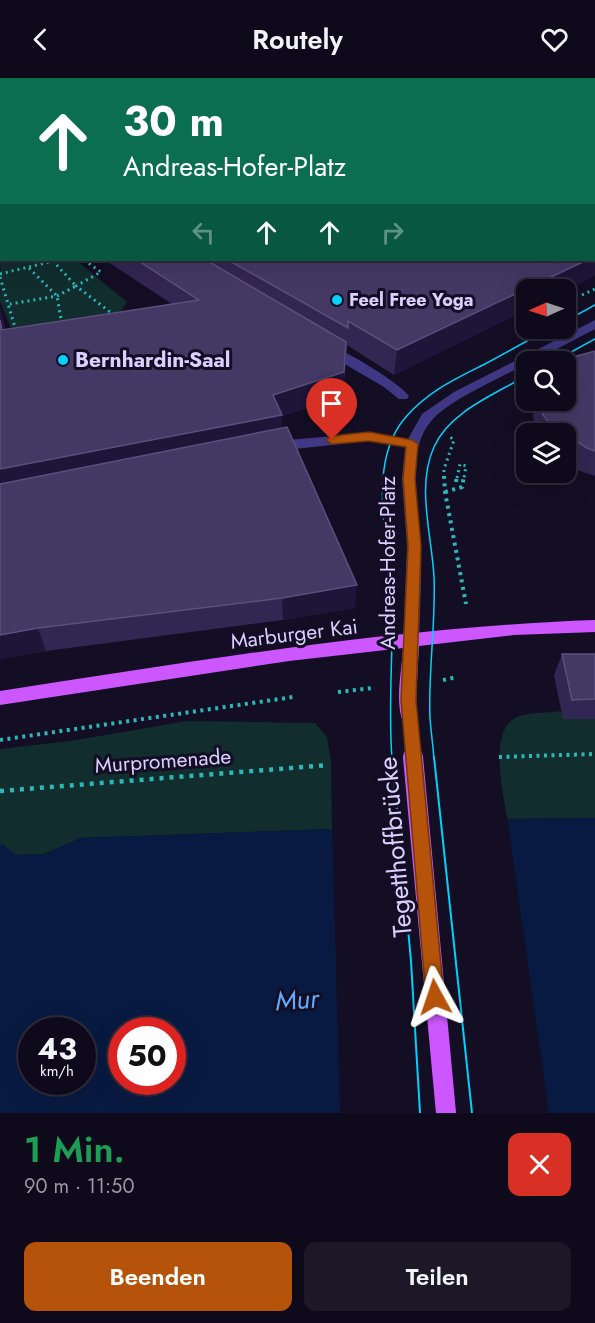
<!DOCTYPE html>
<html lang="de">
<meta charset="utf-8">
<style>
:root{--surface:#0e0a1b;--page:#1c1828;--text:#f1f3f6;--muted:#9b9aa3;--line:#2e2b3a;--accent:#b45309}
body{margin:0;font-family:Jost,sans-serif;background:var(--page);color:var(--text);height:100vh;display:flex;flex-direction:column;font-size:22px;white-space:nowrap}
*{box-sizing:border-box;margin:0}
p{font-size:20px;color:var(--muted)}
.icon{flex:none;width:33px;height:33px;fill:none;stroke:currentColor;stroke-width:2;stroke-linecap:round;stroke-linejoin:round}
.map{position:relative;height:1035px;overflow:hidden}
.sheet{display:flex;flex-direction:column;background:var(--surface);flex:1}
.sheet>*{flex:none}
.hud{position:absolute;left:0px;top:0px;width:596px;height:183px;box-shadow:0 6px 24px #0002,0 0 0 2px var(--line);background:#0b6e4f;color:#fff;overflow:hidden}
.needle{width:39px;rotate:267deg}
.tools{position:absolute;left:516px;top:201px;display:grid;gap:12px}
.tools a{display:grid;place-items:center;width:60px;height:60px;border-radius:12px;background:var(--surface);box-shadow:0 6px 24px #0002,0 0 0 2px var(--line);font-size:30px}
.speed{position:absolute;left:18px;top:939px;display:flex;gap:12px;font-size:30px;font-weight:700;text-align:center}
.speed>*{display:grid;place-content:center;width:78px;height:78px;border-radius:50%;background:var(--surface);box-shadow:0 6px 24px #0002,0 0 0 2px var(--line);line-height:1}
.speed small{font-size:15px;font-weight:400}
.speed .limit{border:9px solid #d22;background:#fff;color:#111}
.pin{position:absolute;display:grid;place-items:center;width:51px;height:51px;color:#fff;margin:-62px -26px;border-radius:50% 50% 50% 0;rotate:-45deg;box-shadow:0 0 6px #0007}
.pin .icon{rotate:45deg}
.me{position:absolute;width:66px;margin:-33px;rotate:355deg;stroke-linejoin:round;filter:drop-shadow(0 0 4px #0008)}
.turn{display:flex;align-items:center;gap:21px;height:126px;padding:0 24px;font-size:27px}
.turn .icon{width:78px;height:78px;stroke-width:2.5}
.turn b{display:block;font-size:42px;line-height:51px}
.lanes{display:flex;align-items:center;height:57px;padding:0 24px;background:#0003;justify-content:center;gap:30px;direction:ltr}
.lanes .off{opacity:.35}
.round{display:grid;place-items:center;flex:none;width:63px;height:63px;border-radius:12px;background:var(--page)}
.head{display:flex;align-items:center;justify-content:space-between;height:102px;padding:0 24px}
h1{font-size:36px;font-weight:600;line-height:45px;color:#1e9e55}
.primary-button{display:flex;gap:12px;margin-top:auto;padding:12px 24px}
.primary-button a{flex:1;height:69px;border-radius:12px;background:var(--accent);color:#fff;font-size:24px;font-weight:600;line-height:69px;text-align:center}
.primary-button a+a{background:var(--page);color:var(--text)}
header{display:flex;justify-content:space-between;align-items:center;height:78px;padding:0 24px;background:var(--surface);font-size:27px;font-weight:600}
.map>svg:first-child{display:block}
.green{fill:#112d2e}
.water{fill:#091a42;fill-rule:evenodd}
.pier{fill:#130e24}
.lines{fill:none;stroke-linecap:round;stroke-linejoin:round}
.path-far2{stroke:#2cb7b8;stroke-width:3;stroke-dasharray:2 4;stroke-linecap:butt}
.path-far1{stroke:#2cb7b8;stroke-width:4;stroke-dasharray:3 4.5;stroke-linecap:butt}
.path{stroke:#2cb7b8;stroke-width:4.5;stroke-dasharray:4 6;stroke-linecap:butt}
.minor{fill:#403884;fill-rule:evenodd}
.major{fill:#cc57ff;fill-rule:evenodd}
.tram-far1{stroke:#00d2fb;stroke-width:1.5}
.tram{stroke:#00d2fb;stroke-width:2}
.major-bridge-far1{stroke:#cc57ff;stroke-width:15}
.major-bridge{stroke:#cc57ff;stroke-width:20}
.wall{fill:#322652}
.shaded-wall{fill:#1e1538}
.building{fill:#443865;stroke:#5b507d;stroke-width:1.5}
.route{fill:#b45309;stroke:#753606;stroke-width:1.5}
.poi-dot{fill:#00d2fb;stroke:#130e24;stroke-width:2}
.labels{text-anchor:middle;stroke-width:6;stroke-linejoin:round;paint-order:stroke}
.far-poi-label{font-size:18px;font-weight:bold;fill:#d9d0ff;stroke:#130e24;text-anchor:start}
.poi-label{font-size:21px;font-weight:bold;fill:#d9d0ff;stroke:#130e24;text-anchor:start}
.street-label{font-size:21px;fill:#d9d0ff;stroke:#130e24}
.near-street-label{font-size:26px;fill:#d9d0ff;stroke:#130e24}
.near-water-label{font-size:27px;font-style:italic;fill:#5eaaff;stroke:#130e24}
</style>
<header><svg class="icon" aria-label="back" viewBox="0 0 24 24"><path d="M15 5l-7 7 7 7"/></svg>Routely<svg class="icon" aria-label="heart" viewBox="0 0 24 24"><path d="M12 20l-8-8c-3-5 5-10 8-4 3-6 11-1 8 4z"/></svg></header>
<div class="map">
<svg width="595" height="1035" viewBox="0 0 595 1035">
<rect width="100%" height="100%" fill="#130e24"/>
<g class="green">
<path d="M1,145L2,182H76L127,224L121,233L60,245L11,250L0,223Z"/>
<path d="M561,633L564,641H595V740L507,741C504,716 486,648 520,638C533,634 548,635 561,633Z"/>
<path d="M187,643L315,645L327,659L331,683L332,751L81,760L44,776L16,777L2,767L0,768V671L70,663Z"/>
</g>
<path class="water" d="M595,740V1035H0V768L2,766L16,777L45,776L81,760L332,751L507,741ZM32,952H82V1004H32ZM122,952H172V1004H122Z"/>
<path class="pier" d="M507,738L549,1035H340L332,748Z"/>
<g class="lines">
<g class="path-far2">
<path d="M84,182L101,194L76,208L114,237"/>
<path d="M29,190L57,218L62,247"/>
<path d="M0,196L53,183L76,208L57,218L10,226"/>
<path d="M0,199L16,253"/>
<path d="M582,217L595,211"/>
<path d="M444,400V391L454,362L450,359"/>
<path d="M457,400L460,386L466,388L464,400"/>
</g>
<g class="path-far1">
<path d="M444,398L445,414L466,526"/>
<path d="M456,404L457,398"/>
<path d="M445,414L462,409L464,398"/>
<path d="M443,602L457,599"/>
<path d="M338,614L373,610"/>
<path d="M0,662L293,619"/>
<path d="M499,679L595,676"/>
</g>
<path class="path" d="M0,713L329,687"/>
<g class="minor">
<path d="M594,74H595L594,81Z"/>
<path d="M595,242V251L532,284H526V286C502,299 449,322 432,342C404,374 419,428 421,467C422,499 420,531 419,563L417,568L411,569L405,568L403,563L407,468L402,401L405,369L369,363L276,373L269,368L276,363L369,355L408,361L422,336L454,314Z"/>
<path d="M330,268C347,273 398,304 409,318L407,321H399L384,309L326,275L324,272Z"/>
</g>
<path class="major" d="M595,542V554L514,557L419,568L416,622L418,641L416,646L410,648L404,646C394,625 402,593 403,570L289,583L0,627V613C197,583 395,549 595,542Z"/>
<g class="tram-far1">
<path d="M566,243L595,227"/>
<path d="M553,284L595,261"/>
<path d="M392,681C388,630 393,581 392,531C391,473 364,388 405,340C427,314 453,302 483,287C506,275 528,262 551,250"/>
<path d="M434,681C433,667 431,654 430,640C428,593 436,546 434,499C432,458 416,408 434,369C449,334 495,316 526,298"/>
</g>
<g class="tram">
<path d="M392,679L411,883L420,1035"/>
<path d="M434,679L472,1035"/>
</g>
<path class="major-bridge-far1" d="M410,641L414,681"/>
<path class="major-bridge" d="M413,679L446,1035"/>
</g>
<g class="wall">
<path d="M595,104V197L583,204L566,213V212L394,297L347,267L343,318L282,338V350L355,530L283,542L46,573L0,581L1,233L5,252L172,226L105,182H594Z"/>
<path d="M595,273V398L580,393L566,384V356H536L533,338L537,322H566Z"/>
<path d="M562,576H595V641H563L554,597Z"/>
</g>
<g class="shaded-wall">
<path d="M595,21V41H594V22Z"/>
<rect x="0" y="115" width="2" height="26"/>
<path d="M595,177V197L566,213V212H526V232L394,297L397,272L587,182H594V178Z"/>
<path d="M0,229L1,233L9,277L2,252L0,242Z"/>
<path d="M346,264L343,318L282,338V361L0,417V391L273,317Z"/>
<path d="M357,507L355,530L283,542L282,520Z"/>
<path d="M38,550L46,573L0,581V557Z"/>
</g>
<g class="building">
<path d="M0,0H595V21L594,22V2H2V115H0Z"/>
<path d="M594,104H595V177L594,178Z"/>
<path d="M137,182H206L346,264L344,294L273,317L282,337L0,391V242L2,252L199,222Z"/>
<path d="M228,182H587L397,272L348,243V250Z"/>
<path d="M595,273V373L587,370L550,346L543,337L540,322H566V284H563L569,280Z"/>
<path d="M287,349L357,507L282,520L38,550L0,557V406Z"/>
<path d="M562,576H595V621L572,622Z"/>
</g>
<path class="route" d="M369,354L412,362L418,366L415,401L421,468L416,622L444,919L442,926L435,928L429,926L426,919L401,622L408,468L403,401L406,369L369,363L332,366L326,362L332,358Z"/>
<g class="poi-dot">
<circle cx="337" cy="222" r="6"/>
<circle cx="63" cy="282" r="6"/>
</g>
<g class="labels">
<g class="far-poi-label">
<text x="349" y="228">Feel Free Yoga</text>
</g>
<g class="poi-label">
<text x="75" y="289">Bernhardin-Saal</text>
</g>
<g class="street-label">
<text transform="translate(388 485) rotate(-90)" y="7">Andreas-Hofer-Platz</text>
<text transform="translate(294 556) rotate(-7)" y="7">Marburger Kai</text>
<text transform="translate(163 683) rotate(-4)" y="7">Murpromenade</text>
</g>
<g class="near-street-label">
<text transform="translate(395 769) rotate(-95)" y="9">Tegetthoffbrücke</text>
</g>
<g class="near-water-label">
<text transform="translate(297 922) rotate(-4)" y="9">Mur</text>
</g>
</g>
</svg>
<div class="tools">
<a><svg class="needle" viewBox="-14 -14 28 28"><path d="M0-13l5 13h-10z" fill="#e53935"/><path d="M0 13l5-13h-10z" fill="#9b9aa3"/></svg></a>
<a><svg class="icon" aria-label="search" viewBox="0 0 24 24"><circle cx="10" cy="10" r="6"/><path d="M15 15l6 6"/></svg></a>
<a><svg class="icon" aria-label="layers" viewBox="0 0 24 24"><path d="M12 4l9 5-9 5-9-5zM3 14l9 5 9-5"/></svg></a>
</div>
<div class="speed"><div>43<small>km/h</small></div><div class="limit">50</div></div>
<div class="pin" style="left:332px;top:362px;background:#d93025"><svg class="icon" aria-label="arrive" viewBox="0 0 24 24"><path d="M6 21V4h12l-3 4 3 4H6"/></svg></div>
<svg class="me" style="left:435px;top:919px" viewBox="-20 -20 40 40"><path d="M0-17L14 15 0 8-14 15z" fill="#b45309" stroke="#fff" stroke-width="4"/></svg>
<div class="hud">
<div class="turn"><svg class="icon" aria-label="ahead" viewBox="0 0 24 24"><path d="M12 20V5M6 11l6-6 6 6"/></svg><div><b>30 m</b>Andreas-Hofer-Platz</div></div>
<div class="lanes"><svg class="icon off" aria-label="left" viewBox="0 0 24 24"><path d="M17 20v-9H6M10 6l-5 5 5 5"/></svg><svg class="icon" aria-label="ahead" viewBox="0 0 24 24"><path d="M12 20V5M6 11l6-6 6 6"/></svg><svg class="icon" aria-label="ahead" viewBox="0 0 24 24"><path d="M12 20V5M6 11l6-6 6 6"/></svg><svg class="icon off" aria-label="right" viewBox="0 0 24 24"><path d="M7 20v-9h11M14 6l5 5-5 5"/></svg></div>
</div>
</div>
<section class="sheet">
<div class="head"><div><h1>1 Min.</h1><p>90 m · 11:50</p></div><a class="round" style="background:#d93025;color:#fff"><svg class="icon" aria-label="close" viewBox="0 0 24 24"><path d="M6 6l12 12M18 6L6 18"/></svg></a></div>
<div class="primary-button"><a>Beenden</a><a>Teilen</a></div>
</section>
